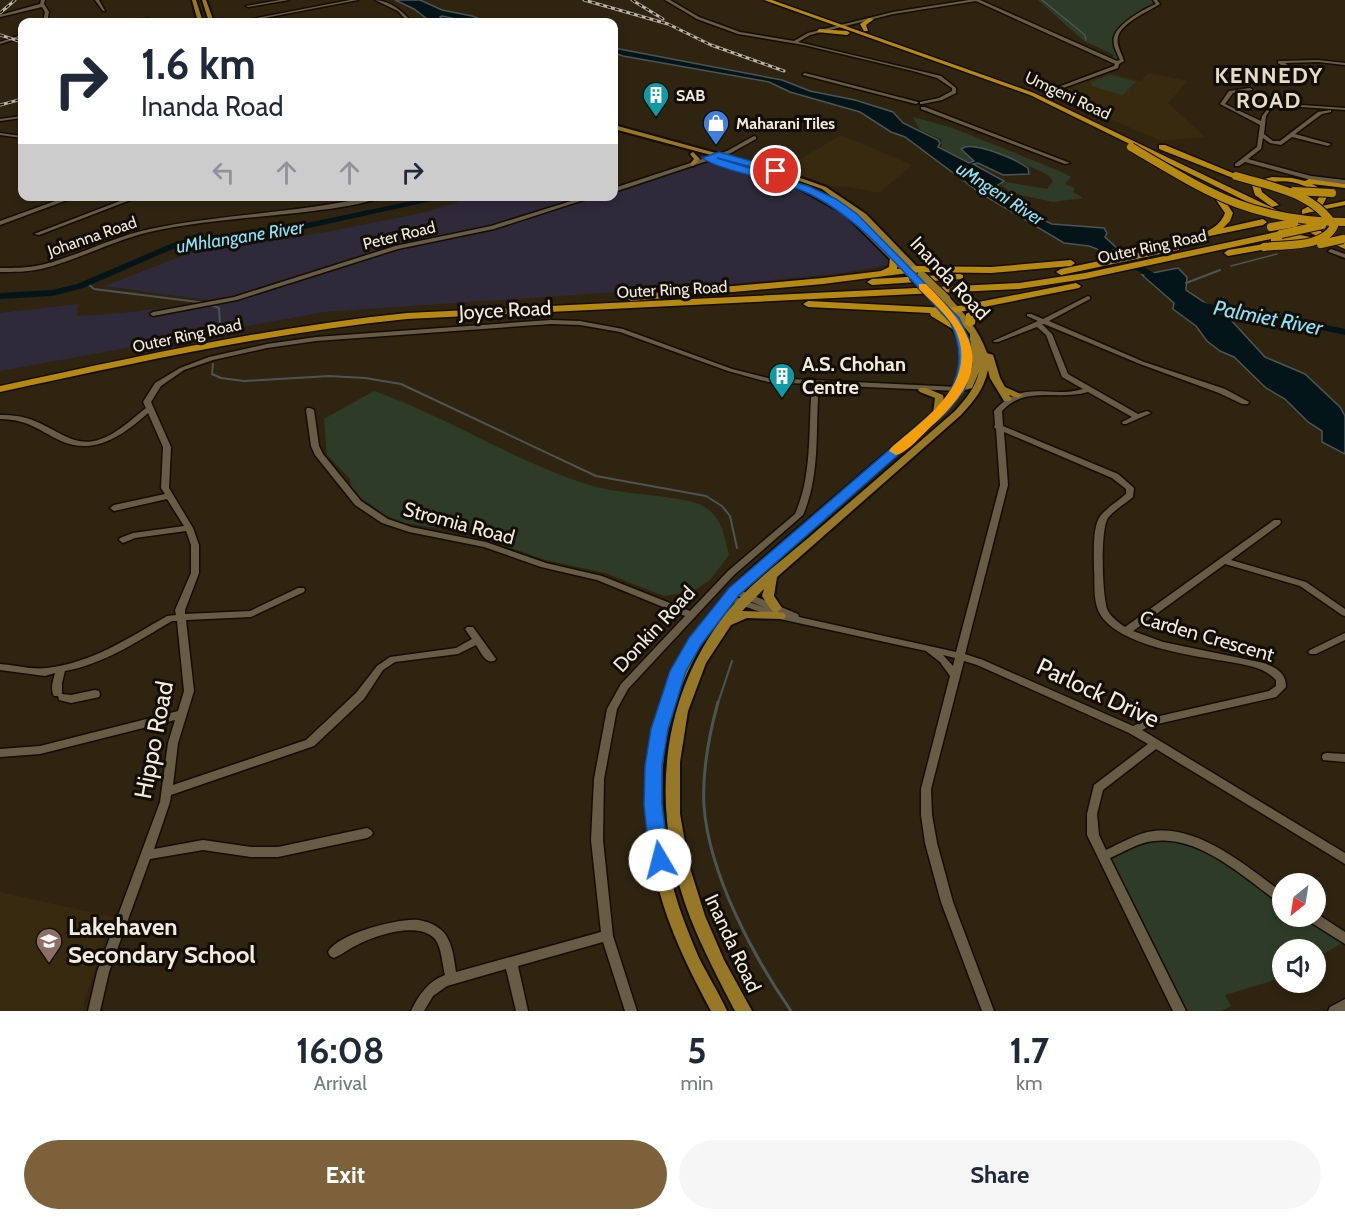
<!DOCTYPE html>
<style>
:root{--surface:#fff;--page:#f6f6f7;--text:#1f2937;--muted:#747a83;--accent:#7d613b}
body{margin:0;font-family:Cabin,sans-serif;background:var(--page);color:var(--text);height:100vh;display:flex;flex-direction:column;font-size:22px;white-space:nowrap}
*{box-sizing:border-box;margin:0}
p{font-size:20px;color:var(--muted)}
.icon{flex:none;width:33px;height:33px;fill:none;stroke:currentColor;stroke-width:2;stroke-linecap:round;stroke-linejoin:round}
.map{position:relative;height:1011px;overflow:hidden}
.details{display:flex;flex-direction:column;background:var(--surface);flex:1}
.details>*{flex:none}
.guide{position:absolute;left:18px;top:18px;width:600px;height:183px;border-radius:12px;box-shadow:0 3px 9px #0003;background:#fff;color:var(--text);overflow:hidden}
.needle{width:39px;rotate:210deg}
.fabs{position:absolute;left:1272px;top:873px;display:grid;gap:12px}
.fabs a{display:grid;place-items:center;width:54px;height:54px;border-radius:50%;background:var(--surface);box-shadow:0 3px 9px #0003;font-size:30px}
.pin{position:absolute;display:grid;place-items:center;width:51px;height:51px;color:#fff;margin:-26px;border:3px solid #fff;border-radius:50%;box-shadow:0 2px 6px #0007}
.me{position:absolute;width:66px;margin:-33px;rotate:352deg;stroke-linejoin:round;filter:drop-shadow(0 0 4px #0008)}
.turn{display:flex;align-items:center;gap:21px;height:126px;padding:0 24px;font-size:27px}
.turn .icon{width:78px;height:78px;stroke-width:2.5}
.turn b{display:block;font-size:42px;line-height:51px}
.lanes{display:flex;align-items:center;height:57px;padding:0 24px;background:#0003;justify-content:center;gap:30px;direction:ltr}
.lanes .off{opacity:.35}
.eta{display:flex;justify-content:space-evenly;align-items:center;height:102px;text-align:center}
.eta b{font-size:36px;font-weight:700;line-height:42px}
.primary-button{display:flex;gap:12px;margin-top:auto;padding:12px 24px}
.primary-button a{flex:1;height:69px;border-radius:36px;background:var(--accent);color:#fff;font-size:24px;font-weight:700;line-height:69px;text-align:center}
.primary-button a+a{background:var(--page);color:var(--text)}
.map>svg:first-child{display:block}
.built{fill:#372a0f}
.industrial{fill:#2e2a3a}
.green{fill:#2e3c27}
.water{fill:#031519;stroke:#4b5654;stroke-width:1.5}
.lines{fill:none;stroke-linecap:round;stroke-linejoin:round}
.stream-far2{stroke:#4b5654;stroke-width:1.5}
.stream-far1{stroke:#4b5654;stroke-width:2}
.stream{stroke:#4b5654;stroke-width:3}
.river{fill:#031519;fill-rule:evenodd}
.minor-casing{stroke:#160d00;stroke-width:3}
.major-casing{stroke:#160d00;stroke-width:4}
.highway-casing{stroke:#160d00;stroke-width:3}
.minor{fill:#675c46;fill-rule:evenodd}
.major{fill:#967826;fill-rule:evenodd}
.highway{fill:#b68a10;fill-rule:evenodd}
.rail-casing{stroke:#bbb3a4;stroke-width:3}
.rail{stroke:#120e06;stroke-width:1.5;stroke-dasharray:4;stroke-linecap:butt}
.major-bridge-casing{stroke:#160d00;stroke-width:11;stroke-linecap:butt}
.highway-bridge-casing{stroke:#160d00;stroke-width:10;stroke-linecap:butt}
.major-bridge{stroke:#967826;stroke-width:9}
.highway-bridge{stroke:#b68a10;stroke-width:8}
.route{fill:#1a73e8;stroke:#114b97;stroke-width:1.5}
.slow{fill:#f59e0b}
.labels{text-anchor:middle;stroke-width:6;stroke-linejoin:round;paint-order:stroke}
.far-poi-label{font-size:16px;font-weight:bold;fill:#f2ecdf;stroke:#120e06;text-anchor:start}
.far-street-label{font-size:16px;fill:#f2ecdf;stroke:#120e06}
.far-water-label{font-size:18px;font-style:italic;fill:#87e5fe;stroke:#120e06}
.street-label{font-size:20px;fill:#f2ecdf;stroke:#120e06}
.poi-label{font-size:20px;font-weight:bold;fill:#f2ecdf;stroke:#120e06;text-anchor:start}
.water-label{font-size:21px;font-style:italic;fill:#87e5fe;stroke:#120e06}
.far-district-label{font-size:22px;font-weight:bold;letter-spacing:1.5px;fill:#e8dbc3;stroke:#120e06}
.near-street-label{font-size:24px;fill:#f2ecdf;stroke:#120e06}
.near-poi-label{font-size:24px;font-weight:bold;fill:#f2ecdf;stroke:#120e06;text-anchor:start}
</style>
<div class="map">
<svg width="1345" height="1011" viewBox="0 0 1345 1011">
<rect width="100%" height="100%" fill="#2e2410"/>
<g class="built">
<path d="M1108,72L1141,81L1149,73L1188,81L1168,103L1205,137L1161,141L1050,93Z"/>
<path d="M841,135L868,146L912,165L879,193L850,187L831,186L783,169Z"/>
<path d="M0,892L113,917L84,1001V1011H0Z"/>
</g>
<path class="industrial" d="M704,162L783,183L808,193L830,205L868,236L888,256V265L843,273L720,285L324,312L0,371V313L78,304L77,316L133,312L214,301L104,286L190,253L326,232L427,212L472,197L614,196V189L621,191Z"/>
<g class="green">
<path d="M1038,0H1153L1156,3L1144,8L1116,33L1114,37L1118,61L1113,58L1114,55L1084,41Z"/>
<path d="M1110,75L1136,82L1122,95L1092,86L1091,82Z"/>
<path d="M913,117L950,127L1062,172L1071,177L1065,184L1075,188L1073,192L1083,198L1053,202L1012,193L1000,184L1006,182L1047,189L1053,181L1048,175C1021,162 992,146 962,149L974,161L968,162L942,148L941,139L920,130Z"/>
<path d="M374,391C448,417 515,462 590,485C625,496 664,493 699,504C722,515 723,531 729,555L710,580L689,594L686,592L664,596L605,573L545,560L468,533L405,523L387,516L361,498L351,486L350,479L327,455L324,419Z"/>
<path d="M1157,838L1201,846L1282,899V916L1309,917L1345,941L1316,959V950H1282V978L1225,995L1231,1006L1220,1011H1181L1106,857Z"/>
</g>
<g class="water">
<path d="M395,0H420L442,10L472,16L488,22H470L442,16L440,17L445,21L431,22L414,9Z"/>
<path d="M614,48L782,80L810,91L855,100L893,112L903,123L938,140L940,143L938,147L969,163L974,161L961,149L965,147C979,144 1016,159 1028,168L1029,174L1003,175L978,163L973,164L1004,181L992,189L1033,215L1052,224L1104,228L1107,233L1105,237L1118,249L1105,252L1089,246L1064,243L980,193L905,137L891,132L860,112L790,92L769,82L623,56L614,53Z"/>
<path d="M1178,268L1187,277L1186,290L1231,320L1265,357L1305,374L1340,407L1345,416V454L1322,442V431L1308,422L1285,399L1266,388L1234,357L1220,351L1207,341L1196,326L1173,309L1174,303L1142,275Z"/>
</g>
<g class="lines">
<g class="stream-far2">
<path d="M1042,0L1085,35L1086,40"/>
<path d="M1231,266L1277,254"/>
</g>
<g class="stream-far1">
<path d="M87,283L94,289L206,303L219,308L220,324"/>
<path d="M1186,283L1220,270"/>
<path d="M213,364L212,374L221,378L244,381L329,376L365,378L401,384L596,476L706,496L722,506L730,516L737,548"/>
<path d="M718,703L732,661"/>
</g>
<path class="stream" d="M718,702C709,735 702,771 704,806C709,874 753,956 791,1011"/>
<g class="river">
<path d="M436,196H454L259,239L175,248L83,288L52,296L0,299V293L52,290L77,284L173,243L259,233Z"/>
<path d="M1098,242L1167,280L1169,282L1164,285L1161,284L1095,247L1094,245Z"/>
<path d="M1202,302L1249,315L1312,322L1345,329V335L1312,328L1248,321L1199,307L1197,305Z"/>
</g>
<g class="minor-casing">
<g id="minor">
<path d="M41,0H45L44,4L49,12L47,22H43L45,12L42,7L0,17V15L40,4Z"/>
<path d="M95,0H99L105,11H103Z"/>
<path d="M280,0H289L248,7L246,6Z"/>
<path d="M350,0H358L254,20L252,19Z"/>
<path d="M375,0C391,1 402,11 412,22H408L398,11Z"/>
<path d="M665,0H670L699,17L740,32L794,41L808,33L893,12L969,0H980L1117,61L1120,60C1117,53 1112,45 1114,37C1118,23 1144,9 1156,4L1153,0H1157L1160,4C1149,11 1121,23 1118,37C1116,45 1122,54 1124,61L1119,64L1118,68L1055,91L1042,89L1044,88L1053,89L1114,66L1115,64L976,1L893,14L810,35L798,42L941,76L956,88V93L942,100L922,104H920V102L939,98L952,91V88L937,78L913,71L804,45L738,34L697,19Z"/>
<path d="M148,19L163,22H125L127,21Z"/>
<path d="M21,35H22V37L0,44V42Z"/>
<path d="M1318,60L1345,63V65L1318,62L1285,63L1297,72L1290,80L1243,75L1241,74L1243,73L1289,78L1293,72L1278,63V61Z"/>
<path d="M805,73L918,102V103L916,104L803,75V74Z"/>
<path d="M1250,88L1252,89V90L1233,93L1225,104L1261,121L1262,116L1271,105L1287,104L1345,108V110L1287,106L1272,107L1266,116L1264,134L1273,141H1280L1318,112L1331,110V112L1322,114L1295,134L1331,144L1328,146L1292,137L1281,145L1270,143L1263,138L1261,149L1248,159L1311,176L1345,180V184L1311,180L1245,162L1239,166H1235V164L1257,147L1260,125L1220,104L1229,91Z"/>
<path d="M921,107H925L1070,163L1065,164L921,109Z"/>
<path d="M22,116V118L0,121V119Z"/>
<path d="M0,133L22,136V138L0,135Z"/>
<path d="M754,136L756,137V139L731,153L614,192V188L727,151Z"/>
<path d="M69,196H78L0,225V221Z"/>
<path d="M133,196H141L39,235L34,234Z"/>
<path d="M373,196H384C362,205 336,208 313,211C258,218 203,220 149,232C112,241 78,260 41,269C27,272 14,272 0,272V268C14,268 27,268 41,265C78,256 112,237 150,229C223,214 299,213 373,196Z"/>
<path d="M587,196H596L494,229L398,249L237,300L153,316L150,314L153,312L234,297L395,246L491,226Z"/>
<path d="M1331,249L1345,254V258L1329,252L1328,251Z"/>
<path d="M1088,296L1090,297V299L1049,321L1144,362L1225,389L1249,402L1248,404H1242L1219,393L1140,364L1044,324H1042L1052,334L1068,374L1138,414L1147,411L1151,413L1126,424H1123L1122,422L1132,417L1088,392C1057,401 1026,385 1002,411L1003,426L1118,474L1134,488L1133,497C1126,503 1113,511 1108,518C1100,529 1102,599 1108,611C1112,618 1118,622 1125,627L1274,520H1280L1281,522L1280,524L1231,560L1306,582L1345,609V616L1342,615L1300,586L1225,564L1133,631L1163,642L1264,663C1277,668 1286,673 1286,687L1276,697L1272,698L1153,725L1142,730L1345,853V864L1156,749L1103,790L1097,814L1099,835L1106,850C1121,843 1137,833 1154,831C1201,826 1247,867 1282,892V903L1278,902C1244,877 1199,835 1154,841C1139,842 1124,852 1110,858L1186,1011H1173L1087,835V814L1094,785L1148,744L1129,733L977,665L964,661L931,789L932,815L937,843L953,902L994,1011H982L941,902L925,843L921,815V789L950,676L940,662L926,651L780,619L735,603L733,601L735,599L738,598L766,608L731,593L730,591L731,589H737L798,614L799,617L956,652L1000,485L996,429L994,427L995,425L994,411C1022,378 1049,399 1083,389L1062,377L1046,335L1037,327L998,342H994L993,341L1038,321L1027,316V314H1031L1043,319ZM1004,432L1112,478L1126,489V494C1118,501 1108,507 1101,515C1092,526 1094,554 1094,569C1095,581 1093,597 1098,610C1113,646 1195,656 1230,662C1246,665 1264,667 1276,680V686L1269,691L1151,718L1133,726L983,660L965,654L1008,485ZM943,655L955,658L953,666Z"/>
<path d="M551,320L580,321L623,329L732,369L768,378L959,387L963,389L959,391L819,385C815,428 821,474 803,515L734,575L628,689L617,709L604,779L603,840L613,936L637,1011H625L603,942L518,966L528,1011H516L506,969L447,986L433,996L424,1011H411C418,996 428,981 445,975C442,964 442,948 435,939C419,921 377,935 359,944C350,948 343,954 334,958L330,956L328,952C337,934 398,918 418,920C426,921 434,924 440,929C452,938 454,958 456,972L601,932L591,840L594,779L607,709L621,684L685,616L597,580L541,567L484,547L409,532L382,523L355,505L315,455L311,446L306,410L307,408H310L314,410L319,446L323,454L361,501L388,519L411,527L486,542L546,563L602,576L690,611L728,571L795,514C813,474 808,427 812,384L768,382L728,371L620,332L580,325L551,324L316,341L267,348L213,360L184,370L161,386L151,402L171,447L169,488L193,528L199,545V573L185,610V614L250,611L298,588H304L305,590L304,592L251,617L186,620L194,691L178,743L173,785L306,740L356,693L377,666L390,657L456,648L472,639L465,629L467,627H473L496,659L494,661C485,664 481,652 476,645L458,654L395,662L383,670L364,699L314,746L171,795L170,802L154,849L203,840L251,847H278L367,828L371,830L373,833L371,836L367,838L278,857H251L203,850L150,859L109,972L100,1011H88L97,972L160,802L168,743L175,720L40,754L0,757V749L40,746L178,711L184,691L177,621H172C138,641 104,664 65,671L62,683V694L71,695L95,690L99,691L100,694L99,697L95,698L71,703L59,700L58,696H54C50,689 53,681 55,673L45,676L0,670V664C15,665 32,670 47,668C91,663 129,638 167,616L176,615L175,610L191,573V545L186,531L135,538L123,543L119,540L120,538L133,533L184,526L167,499L114,511L110,508L114,505L165,494L161,488L163,447L148,413C124,435 94,456 61,441C36,429 30,420 0,419V415C13,415 25,416 37,422C63,433 78,451 108,436C122,429 133,418 146,408L143,402L155,383L180,368L209,357L267,344L316,337Z"/>
<path d="M1345,633V640L1316,654H1310L1308,652L1310,650Z"/>
<path d="M1327,753L1345,754V762L1323,760L1322,757L1323,754Z"/>
<path d="M1316,913L1345,932V944L1307,920L1305,916H1316Z"/>
<path d="M1345,999V1011H1328L1330,1007Z"/>
</g>
</g>
<g class="major-casing">
<g id="major">
<path d="M192,0H196L203,22H198Z"/>
<path d="M202,0H206L214,22H209Z"/>
<path d="M614,125L778,170L826,187L866,214L926,276L922,278H919L860,218L822,189L774,172L614,129Z"/>
<path d="M693,152L700,159L693,166L690,164L694,159L690,154Z"/>
<path d="M797,185H801L851,210L913,272V276H907L845,214L797,187Z"/>
<path d="M932,297H938C952,313 966,328 970,349V334L942,299L943,297H949C965,314 979,330 987,353L993,355L1000,378L1005,387L1023,395L1018,398L1009,395L1012,399L1010,401H1004L990,378L988,370C984,389 974,401 961,415L777,577L774,596L782,608L777,612L784,613L786,616L784,619L747,618L731,625L706,663L688,711L680,762V814L689,865L705,916L724,960L752,1011H735C719,980 703,950 690,917C650,813 657,701 727,612C750,584 780,562 807,539C857,496 906,454 955,411C966,399 975,388 979,372L972,388L961,391L933,424L761,572C665,659 640,785 679,907C685,924 692,942 699,958C708,976 719,993 727,1011H711C693,977 676,944 664,907C625,783 655,654 753,567L933,413L935,398L920,392L918,390L920,388H926L943,395L944,401C974,361 962,335 932,301ZM971,363L972,368L965,384L964,385L968,376ZM764,589L762,596L772,611L775,612L742,611Z"/>
</g>
</g>
<g class="highway-casing">
<g id="highway">
<path d="M764,0H772L1034,93L1345,243V249L1327,241V244L1324,245L1295,240L1274,243L1271,242V239L1085,279L1019,289L407,319C269,333 135,363 0,392V386C135,357 269,327 407,313L1019,283L1085,273L1281,231L1285,234L1282,236L1295,234L1325,240L1030,95Z"/>
<path d="M869,18L874,19L866,25L868,31H864L860,24Z"/>
<path d="M819,29L847,31L850,33L847,35L817,32Z"/>
<path d="M1159,145H1165L1240,176L1233,178L1159,149Z"/>
<path d="M1272,177L1292,178L1305,181L1309,179L1345,184V188L1312,184L1321,189L1327,197L1322,206L1345,201V205L1302,214V210L1316,202L1319,197C1306,181 1279,177 1260,186L1262,192L1279,205L1272,207L1255,195L1252,185L1260,180Z"/>
<path d="M1211,189H1217L1233,213L1230,221L1223,228L1263,219L1267,222L1263,225L1161,246V242C1183,237 1216,237 1225,213L1210,191Z"/>
<path d="M1264,244L1267,245V249L1228,256L1224,253L1228,250Z"/>
<path d="M1176,245L1179,246V250L1061,275L1056,272L1061,269Z"/>
<path d="M894,254L898,257L897,269L916,266L991,267L1071,260L1075,263L1071,266L991,273L916,272L823,284L631,301L626,298L631,295L823,278L881,271L889,267L890,257Z"/>
<path d="M960,274L963,275V279L872,285L867,282L872,279Z"/>
<path d="M1076,283L1081,286L1079,288L984,307L987,309L976,315L975,324L970,327L965,324L966,314L975,309L948,314L940,313L964,329V333L961,334L931,316L930,313L808,307L803,304L808,301L948,308Z"/>
</g>
</g>
<use href="#minor" class="minor"/>
<use href="#major" class="major"/>
<use href="#highway" class="highway"/>
<g class="rail-casing">
<g id="rail">
<path d="M584,0L668,24L711,45L784,71"/>
<path d="M632,0L663,19"/>
<path d="M0,13L15,0"/>
<path d="M0,35L22,42"/>
<path d="M0,105L22,99"/>
</g>
</g>
<use href="#rail" class="rail"/>
<g class="major-bridge-casing">
<g id="major-bridge">
<path d="M913,276L935,299"/>
<path d="M922,276L946,299"/>
</g>
</g>
<g class="highway-bridge-casing">
<g id="highway-bridge">
<path d="M1131,147C1209,193 1250,221 1345,222"/>
<path d="M1236,176C1272,187 1313,192 1334,226C1324,248 1285,244 1264,247"/>
<path d="M1294,191L1332,193"/>
<path d="M1271,227L1294,223"/>
<path d="M1281,234L1322,225"/>
<path d="M1321,244L1343,239"/>
</g>
</g>
<use href="#major-bridge" class="major-bridge"/>
<use href="#highway-bridge" class="highway-bridge"/>
</g>
<path class="route" d="M719,152L779,169V172L776,173L717,158L808,186L836,199L857,214L959,318L970,341L972,365L964,391L948,411L739,595L701,645L686,671L668,729L662,766V805L669,860L666,865L660,868L653,865L650,860L644,805L645,766L651,729L670,671L689,638L729,588L940,406C961,379 965,353 950,322C907,277 861,216 803,191C777,179 723,172 702,158Z"/>
<path class="slow" d="M919,284H926C977,335 995,368 935,423C924,432 909,452 896,455L889,451L891,448C924,419 979,384 956,331C948,315 931,301 919,289Z"/>
<defs>
<g id="building-pin" transform="scale(1.35)"><path d="M0 17L-7.5 6A9.5 9.5 0 1 1 7.5 6Z" fill="#0f9aa8" stroke="#120e06"/><path d="M-4-6H4V6H1V3H-1V6H-4ZM-2.5-4.3h1.7v1.8h-1.7ZM.8-4.3h1.7v1.8H.8ZM-2.5-1h1.7V.8h-1.7ZM.8-1h1.7V.8H.8Z" fill="#fff"/></g>
<g id="shop-pin" transform="scale(1.35)"><path d="M0 17L-7.5 6A9.5 9.5 0 1 1 7.5 6Z" fill="#3f7fe0" stroke="#120e06"/><path d="M-5-2.5h2.3a2.7 3.5 0 0 1 5.4 0H5L5.5 6h-11ZM-1.5-2.5h3a1.5 2.3 0 0 0-3 0Z" fill="#fff"/></g>
<g id="school-pin" transform="scale(1.35)"><path d="M0 17L-7.5 6A9.5 9.5 0 1 1 7.5 6Z" fill="#8d6e63" stroke="#120e06"/><path d="M0-5L7-2L0 1L-7-2ZM-4 1L0 2.5L4 1V4Q0 6-4 4Z" fill="#fff"/></g>
</defs>
<g fill-rule="evenodd">
<use href="#building-pin" x="656" y="95"/>
<use href="#shop-pin" x="716" y="123"/>
<use href="#building-pin" x="782" y="376"/>
<use href="#school-pin" x="49" y="941"/>
</g>
<g class="labels">
<g class="far-poi-label">
<text x="676" y="101">SAB</text>
<text x="736" y="129">Maharani Tiles</text>
</g>
<g class="far-street-label">
<text transform="translate(1068 95) rotate(25)" y="6">Umgeni Road</text>
<text transform="translate(399 235) rotate(-14)" y="6">Peter Road</text>
<text transform="translate(92 236) rotate(-19)" y="6">Johanna Road</text>
<text transform="translate(1152 246) rotate(-12)" y="6">Outer Ring Road</text>
<text transform="translate(672 289) rotate(-3)" y="6">Outer Ring Road</text>
<text transform="translate(187 335) rotate(-12)" y="6">Outer Ring Road</text>
</g>
<g class="far-water-label">
<text transform="translate(1000 194) rotate(33)" y="6">uMngeni River</text>
<text transform="translate(240 237) rotate(-9)" y="6">uMhlangane River</text>
</g>
<g class="street-label">
<text transform="translate(950 278) rotate(47)" y="7">Inanda Road</text>
<text transform="translate(505 310) rotate(-3)" y="7">Joyce Road</text>
<text transform="translate(459 523) rotate(15)" y="7">Stromia Road</text>
<text transform="translate(654 629) rotate(-47)" y="7">Donkin Road</text>
<text transform="translate(1207 636) rotate(16)" y="7">Carden Crescent</text>
<text transform="translate(733 943) rotate(65)" y="7">Inanda Road</text>
</g>
<g class="poi-label">
<text x="802" y="371">A.S. Chohan<tspan x="802" dy="23">Centre</tspan></text>
</g>
<g class="water-label">
<text transform="translate(1268 318) rotate(11)" y="7">Palmiet River</text>
</g>
<g class="far-district-label">
<text x="1269" y="83">KENNEDY<tspan x="1269" dy="25">ROAD</tspan></text>
</g>
<g class="near-street-label">
<text transform="translate(1098 693) rotate(25)" y="8">Parlock Drive</text>
<text transform="translate(154 740) rotate(-79)" y="8">Hippo Road</text>
</g>
<g class="near-poi-label">
<text x="68" y="935">Lakehaven<tspan x="68" dy="28">Secondary School</tspan></text>
</g>
</g>
</svg>
<div class="fabs">
<a><svg class="needle" viewBox="-14 -14 28 28"><path d="M0-13l5 13h-10z" fill="#e53935"/><path d="M0 13l5-13h-10z" fill="#747a83"/></svg></a>
<a><svg class="icon" aria-label="sound" viewBox="0 0 24 24"><path d="M4 9h4l5-4v14l-5-4H4zM17 9q2 3 0 6"/></svg></a>
</div>
<div class="pin" style="left:776px;top:171px;background:#d93025"><svg class="icon" aria-label="arrive" viewBox="0 0 24 24"><path d="M6 21V4h12l-3 4 3 4H6"/></svg></div>
<svg class="me" style="left:660px;top:860px" viewBox="-20 -20 40 40"><circle r="19" fill="#fff"/><path d="M0-13L10 11 0 6-10 11z" fill="#1a73e8"/></svg>
<div class="guide">
<div class="turn"><svg class="icon" aria-label="right" viewBox="0 0 24 24"><path d="M7 20v-9h11M14 6l5 5-5 5"/></svg><div><b>1.6 km</b>Inanda Road</div></div>
<div class="lanes"><svg class="icon off" aria-label="left" viewBox="0 0 24 24"><path d="M17 20v-9H6M10 6l-5 5 5 5"/></svg><svg class="icon off" aria-label="ahead" viewBox="0 0 24 24"><path d="M12 20V5M6 11l6-6 6 6"/></svg><svg class="icon off" aria-label="ahead" viewBox="0 0 24 24"><path d="M12 20V5M6 11l6-6 6 6"/></svg><svg class="icon" aria-label="right" viewBox="0 0 24 24"><path d="M7 20v-9h11M14 6l5 5-5 5"/></svg></div>
</div>
</div>
<section class="details">
<div class="eta">
<div><b>16:08</b><p>Arrival</p></div>
<div><b>5</b><p>min</p></div>
<div><b>1.7</b><p>km</p></div>
</div>
<div class="primary-button"><a>Exit</a><a>Share</a></div>
</section>
